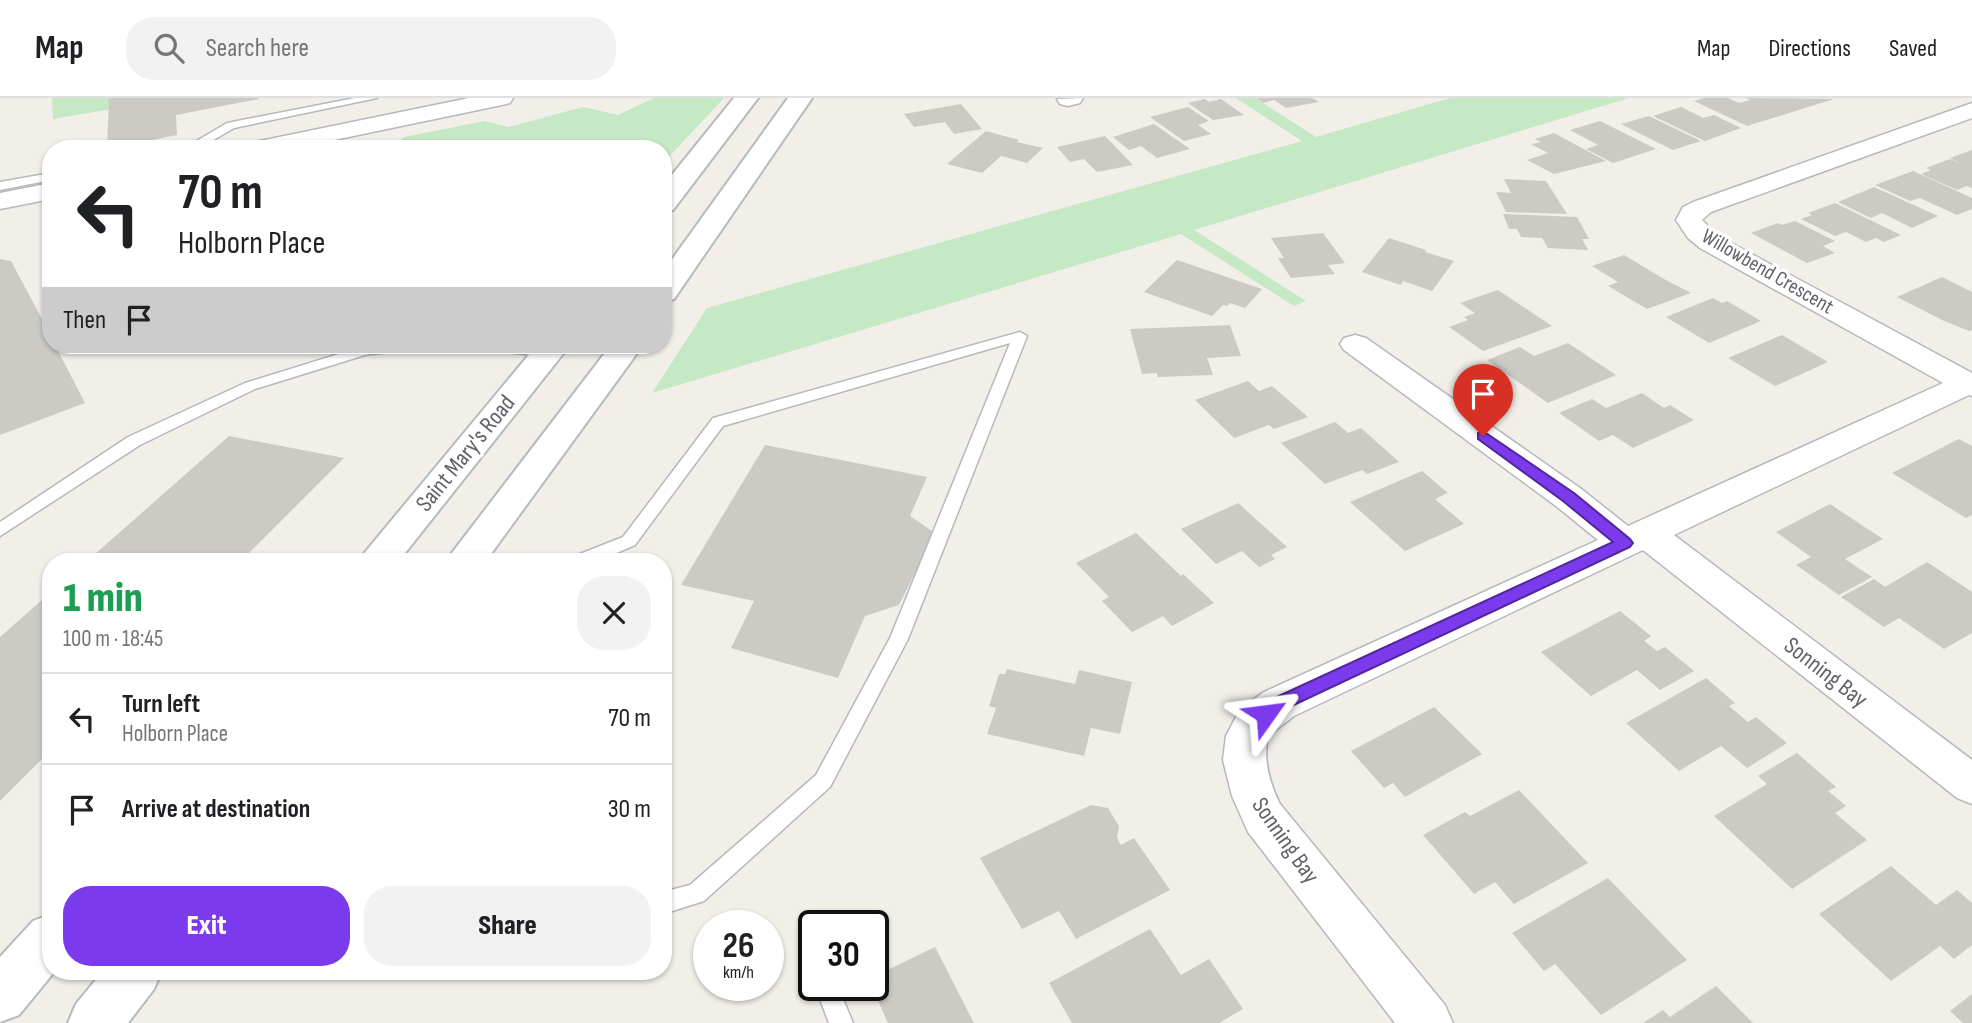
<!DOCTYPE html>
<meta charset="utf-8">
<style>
:root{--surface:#fff;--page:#f2f2f2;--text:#202124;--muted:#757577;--line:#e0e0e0;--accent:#7c3aed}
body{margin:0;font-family:"Sofia Sans Condensed",sans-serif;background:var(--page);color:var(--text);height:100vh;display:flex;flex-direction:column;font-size:26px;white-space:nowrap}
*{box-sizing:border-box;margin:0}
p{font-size:23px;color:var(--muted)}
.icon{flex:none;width:38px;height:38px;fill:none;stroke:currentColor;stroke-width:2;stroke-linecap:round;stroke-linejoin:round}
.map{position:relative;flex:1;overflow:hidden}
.panel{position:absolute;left:42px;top:455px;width:630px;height:427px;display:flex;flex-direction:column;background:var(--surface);border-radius:28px;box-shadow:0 2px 5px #0004}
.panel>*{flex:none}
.hud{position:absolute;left:42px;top:42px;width:630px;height:214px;border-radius:28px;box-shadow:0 2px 5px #0004;background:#fff;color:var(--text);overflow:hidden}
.speed{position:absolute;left:693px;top:812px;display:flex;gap:14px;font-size:35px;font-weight:700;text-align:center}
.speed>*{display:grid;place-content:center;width:91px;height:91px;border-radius:50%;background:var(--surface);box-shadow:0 2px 5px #0004;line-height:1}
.speed small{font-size:18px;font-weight:400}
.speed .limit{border:4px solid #111;border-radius:10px;background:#fff;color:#111}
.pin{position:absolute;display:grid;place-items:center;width:60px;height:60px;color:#fff;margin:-72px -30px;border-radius:50% 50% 50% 0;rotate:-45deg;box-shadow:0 0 7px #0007}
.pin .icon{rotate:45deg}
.me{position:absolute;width:77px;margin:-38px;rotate:59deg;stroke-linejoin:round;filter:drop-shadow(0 0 5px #0008)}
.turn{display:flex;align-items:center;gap:24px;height:147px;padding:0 21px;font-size:32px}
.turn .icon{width:91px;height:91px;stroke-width:2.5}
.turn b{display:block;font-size:49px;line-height:60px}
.then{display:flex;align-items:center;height:66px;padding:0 21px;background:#0003;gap:14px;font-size:26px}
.round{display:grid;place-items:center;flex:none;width:74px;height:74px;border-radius:28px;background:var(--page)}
.head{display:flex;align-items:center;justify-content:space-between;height:119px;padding:0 21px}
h1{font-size:42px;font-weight:800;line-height:52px;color:#1e9e55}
.action{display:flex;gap:14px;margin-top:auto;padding:14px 21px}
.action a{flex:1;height:80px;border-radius:28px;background:var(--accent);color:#fff;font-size:28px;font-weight:800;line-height:80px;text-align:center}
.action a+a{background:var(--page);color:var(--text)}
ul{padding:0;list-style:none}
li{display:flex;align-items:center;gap:21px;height:91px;padding:0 21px;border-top:2px solid var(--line)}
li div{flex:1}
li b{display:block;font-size:26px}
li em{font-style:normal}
header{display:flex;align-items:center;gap:42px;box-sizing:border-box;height:98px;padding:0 35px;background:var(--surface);border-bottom:2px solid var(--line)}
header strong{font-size:33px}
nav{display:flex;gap:38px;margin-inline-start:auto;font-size:24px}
.search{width:490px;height:63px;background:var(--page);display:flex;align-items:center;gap:18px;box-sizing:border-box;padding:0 24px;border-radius:28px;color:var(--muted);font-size:26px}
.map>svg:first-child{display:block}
.green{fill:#c5e8c5}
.building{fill:#cccac5}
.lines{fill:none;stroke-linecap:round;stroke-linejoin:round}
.service-casing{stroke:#b5b8bc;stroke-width:3}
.minor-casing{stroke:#b5b8bc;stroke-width:3}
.secondary-casing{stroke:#b6babf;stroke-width:4}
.service{fill:#fff;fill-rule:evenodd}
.minor{fill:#fff;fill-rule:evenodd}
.secondary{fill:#fff;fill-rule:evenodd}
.route{fill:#7c3aed;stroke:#51269a;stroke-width:2}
.labels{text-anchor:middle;stroke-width:7;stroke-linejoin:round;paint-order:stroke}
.far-street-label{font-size:21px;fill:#5f6368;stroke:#fff}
.street-label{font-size:24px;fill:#5f6368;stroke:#fff}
</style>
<header>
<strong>Map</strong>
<div class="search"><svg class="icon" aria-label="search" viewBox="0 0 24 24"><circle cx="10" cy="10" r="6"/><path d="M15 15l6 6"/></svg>Search here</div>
<nav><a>Map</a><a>Directions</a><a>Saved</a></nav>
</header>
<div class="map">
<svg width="1972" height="925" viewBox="0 0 1972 925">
<rect width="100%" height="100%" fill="#f1efe8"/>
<g class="green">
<path d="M52,0H116L112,11L53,21Z"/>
<path d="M654,0H724L663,65V51H391L404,39L485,23L509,29L583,9L618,17Z"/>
<path d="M1236,0H1255L1316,39L1450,0H1629L1194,132L1306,203L1294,208L1181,136L652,295L707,210L1302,43Z"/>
</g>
<g class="building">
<path d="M109,0H258L259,1L176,17L177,37L107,51Z"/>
<path d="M1256,0H1312L1319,4L1286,10L1274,2L1263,5Z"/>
<path d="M1704,0H1728L1739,5L1750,2L1746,0L1834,1L1747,28L1694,3Z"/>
<path d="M1205,1L1209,4L1221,1L1244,17L1213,22L1188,5Z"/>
<path d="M961,6L982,31L954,36L945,24L914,29L904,16Z"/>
<path d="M1188,9L1209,23L1198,27L1211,36L1184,43L1150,19Z"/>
<path d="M1681,9L1703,20L1714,17L1741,30L1705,43L1653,18Z"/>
<path d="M1649,18L1701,43L1673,52L1621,26Z"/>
<path d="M1600,23L1656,51L1613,65L1586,51L1598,47L1570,32Z"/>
<path d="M1154,26L1190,51L1157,60L1141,48L1129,52L1113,39Z"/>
<path d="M986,33L1019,42L1017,44L1043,50L1027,65L1001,58L982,75L947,66Z"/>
<path d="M1554,35L1606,63L1554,76L1527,62L1548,55L1531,46L1541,44L1535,41Z"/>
<path d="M1105,38L1133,67L1097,74L1084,61L1070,64L1057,49Z"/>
<path d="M1972,52V90L1967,88L1957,92L1921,76L1931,72L1926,70L1950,61L1960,65L1950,60Z"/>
<path d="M1913,73L1972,100V111L1957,117L1920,100L1910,103L1875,87Z"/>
<path d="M1504,81L1546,83L1567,116L1506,114L1496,94L1511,95Z"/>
<path d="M1874,89L1938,118L1912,130L1882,115L1871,120L1838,104Z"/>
<path d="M1835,105L1901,137L1884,144L1876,140L1866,144L1846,134L1835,138L1801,121L1812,117L1808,115Z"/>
<path d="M1503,116L1577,119L1589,141H1582L1588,152L1548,150L1542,140L1521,139L1517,131H1509Z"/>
<path d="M1795,123L1835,143L1823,148L1835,155L1807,165L1751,135L1778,125L1782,127Z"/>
<path d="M1323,135L1345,165L1328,167L1335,176L1291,180L1278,160H1284L1271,140Z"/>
<path d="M1389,140L1426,152L1425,154L1454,163L1432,193L1403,183L1401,187L1362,174Z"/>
<path d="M1624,157L1664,181L1691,195L1647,211L1608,188L1618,184L1592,168Z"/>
<path d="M0,161L11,163L51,238V247H55L85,305L0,337Z"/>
<path d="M1177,162L1262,191L1245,210L1230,205L1227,208L1223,207L1212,218L1144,194Z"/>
<path d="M1942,179L1972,194V232L1969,233L1942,222L1897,199Z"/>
<path d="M1498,192L1552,228L1483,253L1449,229L1468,222L1464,219L1475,215L1460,205Z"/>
<path d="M1713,200L1722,205L1727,203L1761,223L1709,245L1666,219Z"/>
<path d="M1230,227L1241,258L1207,260L1213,277L1157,279V275L1142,276L1130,231Z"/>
<path d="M1782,237L1828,264L1775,288L1728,260Z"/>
<path d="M1568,245L1616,277L1548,305L1487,262L1520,249L1534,258Z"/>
<path d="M1248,283L1259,293L1272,288L1308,319L1274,331L1269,327L1234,340L1195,302Z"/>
<path d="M1642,295L1664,310L1670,307L1694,322L1633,350L1613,337L1599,343L1559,315L1592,301L1606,310Z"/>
<path d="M1335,324L1348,335L1361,330L1399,364L1367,376L1362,372L1325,386L1281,345Z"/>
<path d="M229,338L344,360L240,464H86Z"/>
<path d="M1959,341L1972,348V417L1966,420L1892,375Z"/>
<path d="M765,347L927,379L910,418L935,435L899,507L865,518L838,580L731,550L754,503L681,487Z"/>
<path d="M1422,373L1448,395L1435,401L1464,426L1405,453L1350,404Z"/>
<path d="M1238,405L1287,449L1271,457L1275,461L1259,469L1242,453L1216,466L1181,431Z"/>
<path d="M1830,406L1883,441L1845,461L1872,479L1839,497L1796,467L1811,459L1776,434Z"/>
<path d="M1136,435L1181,478L1183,476L1214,505L1172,528L1163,518L1132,534L1102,503L1109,499L1076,465Z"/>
<path d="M1927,464L1972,494V535L1944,551L1899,520L1884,529L1841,499L1874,481L1885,489Z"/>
<path d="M51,494V652L0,703V539Z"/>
<path d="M1620,513L1651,538L1644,543L1657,553L1665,549L1694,573L1660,592L1637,572L1591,598L1541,554Z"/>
<path d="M1007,571L1075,586L1079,572L1132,584L1120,636L1091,630L1084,658L987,636L996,610L989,608L999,576H1005Z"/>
<path d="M1706,580L1735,605L1729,608L1748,624L1756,619L1787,645L1747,670L1721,648L1679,673L1626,625Z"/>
<path d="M1434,609L1482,656L1405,699L1393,685L1384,690L1351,653Z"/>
<path d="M1797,655L1836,689L1828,693L1846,708L1835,715L1867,742L1792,791L1714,718L1767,686L1758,678Z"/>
<path d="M1519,692L1588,765L1514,806L1495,784L1474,796L1423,737L1465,714L1470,718Z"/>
<path d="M1091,707L1108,710L1119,728L1117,740L1121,747L1134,740L1170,792L1076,841L1059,813L1022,831L980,760Z"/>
<path d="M1891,768L1936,807L1957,792L1972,805V847L1954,861L1940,848L1891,883L1819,816Z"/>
<path d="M1608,780L1687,862L1601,917L1555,866L1544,873L1512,835Z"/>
<path d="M1150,831L1181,877L1209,861L1243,911L1219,925H1072L1049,885Z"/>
<path d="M935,849L974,925H888L871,887H873V879Z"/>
<path d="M1716,888L1753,925H1643L1663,912L1670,919Z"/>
<path d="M1972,896V925H1963L1950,913Z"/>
</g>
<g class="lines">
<g class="service-casing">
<g id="service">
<path d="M355,0H377L234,30L198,51H183L227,25Z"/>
<path d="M51,75V82L0,92V84Z"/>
<path d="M1020,234L1027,238L908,541L830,689L704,803L663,816V794L690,787L816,677L890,540L1010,245L723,328L635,447L596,464H569L572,459L623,439L713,320Z"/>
<path d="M378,247H417L410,251L365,257L255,291L140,347L0,438V424L128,339L245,285L358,250Z"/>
<path d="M479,247C497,246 541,244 554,255L547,259L486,251Z"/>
<path d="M833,892L841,896L853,925H829L821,904L825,896Z"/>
</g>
</g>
<g class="minor-casing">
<g id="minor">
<path d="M469,0H513L510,5L502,7L291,51H243L247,46L255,44Z"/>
<path d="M1083,0L1080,5L1068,8L1060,6L1057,1Z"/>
<path d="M1972,5V20L1711,114L1702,122L1718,138L1972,275V298L1969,297L1674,437L1972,662V706L1957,700L1643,452L1294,618L1268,638C1263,662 1269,684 1280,706L1445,907L1453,925H1395L1248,734L1232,698L1223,662L1226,638L1240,611L1264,594L1598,442L1556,408L1344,252L1340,246L1344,240L1355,237L1366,240L1580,390L1628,428L1943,285L1700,150L1688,140L1676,122L1683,109L1693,104Z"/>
<path d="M51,85V101L0,111V95Z"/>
</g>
</g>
<g class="secondary-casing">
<g id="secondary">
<path d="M734,0H758L673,112L663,114V88Z"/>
<path d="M788,0H812L674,201L663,204V174Z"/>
<path d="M537,247H570L398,464H357Z"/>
<path d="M611,247H643L485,464H445Z"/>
<path d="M51,816V873H55L19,917L0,924V859L33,823Z"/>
<path d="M103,873H162L154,891L128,925H68L76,906Z"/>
</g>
</g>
<use href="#service" class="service"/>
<use href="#minor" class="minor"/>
<use href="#secondary" class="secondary"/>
</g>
<path class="route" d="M1483,333L1574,395L1630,441L1633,445L1630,449L1285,611C1276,618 1270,625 1259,621L1257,616L1272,601L1613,444L1563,403L1478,341V335Z"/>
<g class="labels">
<g class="far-street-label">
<text transform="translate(1768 173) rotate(30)" y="7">Willowbend Crescent</text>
</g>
<g class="street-label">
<text transform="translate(465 355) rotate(-51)" y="8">Saint Mary's Road</text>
<text transform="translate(1826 574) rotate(38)" y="8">Sonning Bay</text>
<text transform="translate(1286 742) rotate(55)" y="8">Sonning Bay</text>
</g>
</g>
</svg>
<div class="speed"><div>26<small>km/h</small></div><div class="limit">30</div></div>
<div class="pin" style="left:1483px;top:338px;background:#d93025"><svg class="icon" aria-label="arrive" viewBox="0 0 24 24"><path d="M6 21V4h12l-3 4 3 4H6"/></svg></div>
<svg class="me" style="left:1266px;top:616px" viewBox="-20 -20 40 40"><path d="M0-17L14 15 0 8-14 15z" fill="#7c3aed" stroke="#fff" stroke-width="4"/></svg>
<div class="hud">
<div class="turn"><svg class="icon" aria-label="left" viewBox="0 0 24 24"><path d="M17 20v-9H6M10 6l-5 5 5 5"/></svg><div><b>70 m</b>Holborn Place</div></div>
<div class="then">Then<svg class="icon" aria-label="arrive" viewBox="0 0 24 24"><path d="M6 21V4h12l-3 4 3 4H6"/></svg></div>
</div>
<section class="panel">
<div class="head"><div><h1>1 min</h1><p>100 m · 18:45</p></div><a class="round"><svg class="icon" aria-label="close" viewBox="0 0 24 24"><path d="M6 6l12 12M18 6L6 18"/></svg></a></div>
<ul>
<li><svg class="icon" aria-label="left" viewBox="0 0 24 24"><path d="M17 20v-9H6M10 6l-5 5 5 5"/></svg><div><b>Turn left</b><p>Holborn Place</p></div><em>70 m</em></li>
<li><svg class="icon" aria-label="arrive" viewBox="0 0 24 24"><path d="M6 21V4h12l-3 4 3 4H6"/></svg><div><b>Arrive at destination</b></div><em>30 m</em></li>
</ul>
<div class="action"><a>Exit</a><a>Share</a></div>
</section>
</div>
